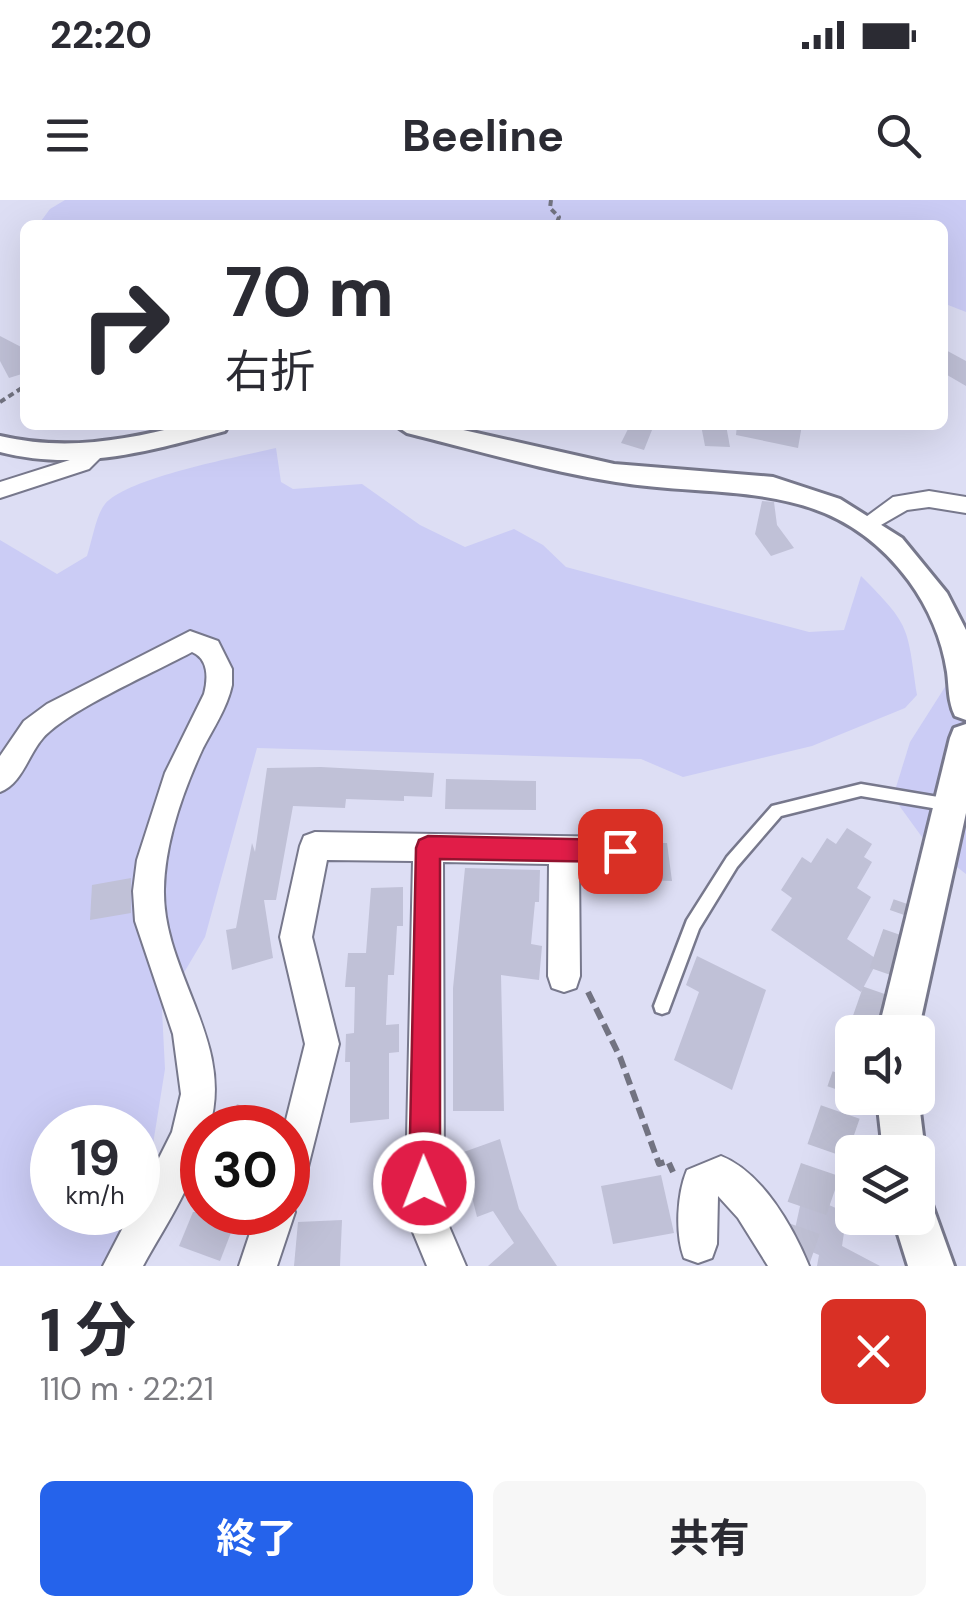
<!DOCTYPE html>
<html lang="ja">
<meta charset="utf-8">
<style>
:root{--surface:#fff;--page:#f7f7f7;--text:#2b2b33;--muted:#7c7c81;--accent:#2563eb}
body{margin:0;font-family:"DM Sans","Noto Sans JP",sans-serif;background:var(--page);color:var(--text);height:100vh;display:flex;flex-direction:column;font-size:38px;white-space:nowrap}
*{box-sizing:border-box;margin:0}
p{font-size:32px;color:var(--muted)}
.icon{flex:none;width:55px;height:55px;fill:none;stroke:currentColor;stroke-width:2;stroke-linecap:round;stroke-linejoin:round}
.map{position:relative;height:1066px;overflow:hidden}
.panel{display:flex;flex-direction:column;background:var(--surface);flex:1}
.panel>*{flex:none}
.banner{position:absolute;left:20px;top:20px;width:928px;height:210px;border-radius:15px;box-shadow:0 10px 40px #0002;background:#fff;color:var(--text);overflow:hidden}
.tools{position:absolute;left:835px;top:815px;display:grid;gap:20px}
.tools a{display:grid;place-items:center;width:100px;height:100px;border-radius:15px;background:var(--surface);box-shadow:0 10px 40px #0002;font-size:50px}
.speed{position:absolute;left:30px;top:905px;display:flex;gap:20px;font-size:50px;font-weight:700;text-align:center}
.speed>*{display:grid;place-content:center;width:130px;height:130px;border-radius:50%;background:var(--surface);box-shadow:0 10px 40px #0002;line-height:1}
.speed small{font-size:25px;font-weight:400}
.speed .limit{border:15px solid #d22;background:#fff;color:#111}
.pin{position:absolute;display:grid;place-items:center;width:85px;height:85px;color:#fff;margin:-42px;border-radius:20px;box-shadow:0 5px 15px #0006}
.me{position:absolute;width:110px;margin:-55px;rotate:359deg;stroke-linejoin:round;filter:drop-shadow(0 0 8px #0008)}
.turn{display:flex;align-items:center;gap:35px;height:210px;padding:0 40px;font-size:45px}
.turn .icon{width:130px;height:130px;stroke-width:2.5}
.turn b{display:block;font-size:70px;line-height:85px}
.round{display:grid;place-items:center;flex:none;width:105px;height:105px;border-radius:15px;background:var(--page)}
.head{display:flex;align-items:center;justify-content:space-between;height:170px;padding:0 40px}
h1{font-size:60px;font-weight:700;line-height:75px}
.action{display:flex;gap:20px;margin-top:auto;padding:20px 40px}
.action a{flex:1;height:115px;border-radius:15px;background:var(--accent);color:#fff;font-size:40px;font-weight:700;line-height:115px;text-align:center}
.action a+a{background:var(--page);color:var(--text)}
.status{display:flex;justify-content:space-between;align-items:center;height:70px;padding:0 50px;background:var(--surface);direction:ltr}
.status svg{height:28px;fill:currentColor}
header{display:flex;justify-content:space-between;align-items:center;height:130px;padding:0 40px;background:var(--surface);font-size:45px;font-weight:700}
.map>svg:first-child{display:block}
.green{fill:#cbccf5}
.building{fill:#c0c1d7}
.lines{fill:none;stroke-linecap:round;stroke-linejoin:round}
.tertiary-tunnel{stroke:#bebfd3;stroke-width:41;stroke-dasharray:41 20;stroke-linecap:butt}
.service-casing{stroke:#77788c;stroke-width:5}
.minor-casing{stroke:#77788c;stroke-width:4}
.tertiary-casing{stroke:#77788c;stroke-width:6}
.path-far1{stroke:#727381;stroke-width:4;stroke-dasharray:6 4;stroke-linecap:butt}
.path{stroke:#727381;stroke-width:6;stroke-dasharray:12 6;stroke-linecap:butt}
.service{fill:#fff;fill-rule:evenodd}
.minor{fill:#fff;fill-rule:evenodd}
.tertiary{fill:#fff;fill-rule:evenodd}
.route{fill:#e11d48;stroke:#92132f;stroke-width:2.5}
</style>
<div class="status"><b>22:20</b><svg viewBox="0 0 49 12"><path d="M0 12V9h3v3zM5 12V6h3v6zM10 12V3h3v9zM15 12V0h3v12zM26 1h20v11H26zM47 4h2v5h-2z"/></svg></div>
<header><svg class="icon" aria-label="menu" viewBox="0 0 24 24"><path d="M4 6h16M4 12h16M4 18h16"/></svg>Beeline<svg class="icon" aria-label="search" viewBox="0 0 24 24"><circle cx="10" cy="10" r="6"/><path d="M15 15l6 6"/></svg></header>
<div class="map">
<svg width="966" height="1066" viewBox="0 0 966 1066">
<rect width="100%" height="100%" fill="#dddef4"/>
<g class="green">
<path d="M65,0H966V112L943,103L942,25H46L41,21L50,9Z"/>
<path d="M276,248L281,282L293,289L362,284L420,325L465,347L514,329L543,345L566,367L809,432L844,430L861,376C911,426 907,426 917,495L905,508L812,546L683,577L641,559L257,548L205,737L162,810L165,869L150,963L138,995V928H52V1012L130,1013L109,1066H0V340L57,374L87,356C92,341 96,315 105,304C129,277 239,257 276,248Z"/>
<path d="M966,454V674L927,644L893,597L910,542Z"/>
</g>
<g class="building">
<path d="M0,136L25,149V173L9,178L0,161Z"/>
<path d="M942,148L966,161V186L942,172Z"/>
<path d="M630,225H654L644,250L621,243Z"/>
<path d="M701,225H726L730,247L705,246Z"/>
<path d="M737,225H802L798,248L736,235Z"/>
<path d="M762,301L774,302L777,325L794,348L771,356L755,334Z"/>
<path d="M321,567L434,573L432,597L404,596V601L346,599L345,608L293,606L276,700H264L273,758L232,770L226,730L236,728L252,643L255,652L267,568Z"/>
<path d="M446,579L536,581V610L445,609Z"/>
<path d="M847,628L872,644L864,657L872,662L857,688L871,697L847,739L878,760L861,792L771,730L792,698L781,690L802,657L811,663L827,638L836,644Z"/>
<path d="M636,643H667L672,681L638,680Z"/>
<path d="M465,668L540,670L539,702H535L531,744L542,746L539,780L501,775L504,911H453V788Z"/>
<path d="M131,678V713L90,720L92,685Z"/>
<path d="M403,687V726H397L394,775H388L386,825L399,824V852L389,853V919L350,923V862H345L346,834L354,833L355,787H345L348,753H366L371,688Z"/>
<path d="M697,756L766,790L732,890L674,860L699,792L686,785Z"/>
<path d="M237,904L282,920L280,928H226Z"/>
<path d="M500,939L519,1009L557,1066H488L514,1043L493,1011L477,1017L461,953Z"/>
<path d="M807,974L833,986L829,1005L847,1013L842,1046L880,1066H817L819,1055L805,1049L795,1029Z"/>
<path d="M661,975L674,1033L613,1044L601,986Z"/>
<path d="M193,1012H239L220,1061L179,1046Z"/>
<path d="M342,1020L340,1066H294L298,1022Z"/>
</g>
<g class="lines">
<g class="tertiary-tunnel">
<path d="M869,832L913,706"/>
<path d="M787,1066L852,878"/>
</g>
<g class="service-casing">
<path id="service" d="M861,584L950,599L955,600L957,605L955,610L950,611L861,596L781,616L737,667L699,729L668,812L662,814L656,812L654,806L687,720L727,657L772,606Z"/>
</g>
<g class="minor-casing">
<g id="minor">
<path d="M93,247L104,254L89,269L0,298V282L73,259Z"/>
<path d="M929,291L966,297V313L929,307L907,310L867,333L855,325L893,297Z"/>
<path d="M190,431L218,441L232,469V485C227,508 214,527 203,548C183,591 165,642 164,689C162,773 236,842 209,928H202C202,975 165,1025 143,1066H103L131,1012H138V1000L172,932L181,894L173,834L135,721L133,691L137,660L165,573L204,494C208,479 209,459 192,452C155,472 68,510 43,538C28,555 22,584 0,592V556L24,521L47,504Z"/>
<path d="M315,632L620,637L631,641L635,651L631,661L620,665L579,664L580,776L576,788L564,792L552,788L548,776L549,664L443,662L444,983L448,1024L466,1066H427L410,1025L406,983L413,661L327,660L312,737L339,844L306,975L301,988L288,993V928H284L305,844L280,737L300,646L304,636Z"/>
<path d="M721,956C762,972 793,1027 809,1066H768L738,1018L718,996L717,1044L712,1058L698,1063L684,1058C675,1034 677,994 687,970Z"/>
<path d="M288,998L295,1012L277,1066H239L257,1012H288Z"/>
</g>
</g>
<g class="tertiary-casing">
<g id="tertiary">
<path d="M185,225H228L225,231C149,251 78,272 0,252V236C64,251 122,241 185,225Z"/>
<path d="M395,225H441L614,264L773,277L840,299L902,338L947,393L966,430V520L955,516C948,502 949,487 947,472C942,439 928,407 909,381C830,275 727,300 616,282C545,271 476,250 407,233Z"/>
<path d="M966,524V613L918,832H878L950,538L954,528Z"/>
<path d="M918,895L925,952L918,968V952H883L877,898Z"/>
<path d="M918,997L931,1002L954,1066H908L893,1018H918Z"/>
</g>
</g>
<g class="path-far1">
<path d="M551,0L550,8L559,17L556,25"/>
<path d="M0,202L25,186"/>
</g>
<path class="path" d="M588,792L620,857L659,964L668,961L673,972"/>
<use href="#service" class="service"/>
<use href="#minor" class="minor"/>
<use href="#tertiary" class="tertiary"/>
</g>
<path class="route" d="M428,636L620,640L629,643L633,651L629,659L620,662L440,659V983L435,994L424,998L414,994L409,983L416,648L419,640Z"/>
</svg>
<div class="tools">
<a><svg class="icon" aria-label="sound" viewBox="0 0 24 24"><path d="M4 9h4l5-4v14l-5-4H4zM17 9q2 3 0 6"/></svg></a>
<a><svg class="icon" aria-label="layers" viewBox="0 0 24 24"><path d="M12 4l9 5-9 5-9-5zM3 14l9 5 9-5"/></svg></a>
</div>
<div class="speed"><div>19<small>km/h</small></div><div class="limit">30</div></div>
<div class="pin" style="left:620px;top:651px;background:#d93025"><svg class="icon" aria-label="arrive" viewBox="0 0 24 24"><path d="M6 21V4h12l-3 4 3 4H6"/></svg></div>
<svg class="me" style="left:424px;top:983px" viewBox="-20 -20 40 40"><circle r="17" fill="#e11d48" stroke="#fff" stroke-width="3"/><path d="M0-11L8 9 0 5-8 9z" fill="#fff"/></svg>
<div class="banner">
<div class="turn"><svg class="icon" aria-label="right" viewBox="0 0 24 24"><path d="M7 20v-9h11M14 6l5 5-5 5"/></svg><div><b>70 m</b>右折</div></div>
</div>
</div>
<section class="panel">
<div class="head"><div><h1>1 分</h1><p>110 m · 22:21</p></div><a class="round" style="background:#d93025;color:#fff"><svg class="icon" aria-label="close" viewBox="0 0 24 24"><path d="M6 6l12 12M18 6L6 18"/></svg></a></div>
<div class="action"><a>終了</a><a>共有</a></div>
</section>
